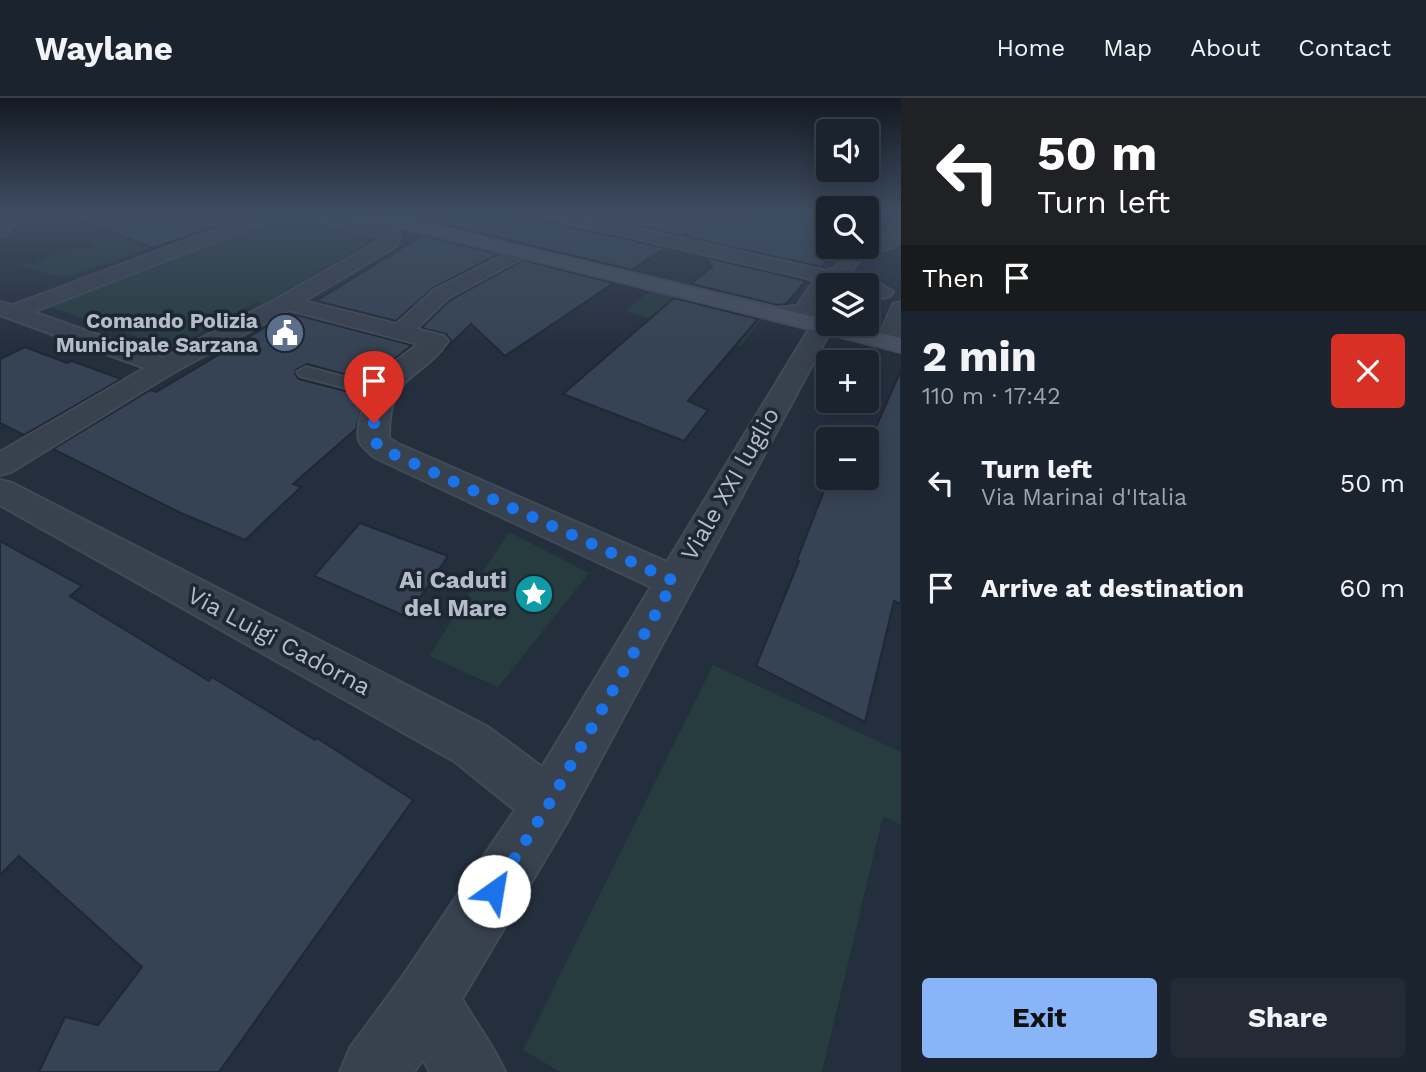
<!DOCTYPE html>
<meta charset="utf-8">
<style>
:root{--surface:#1b232e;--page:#242b36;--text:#f1f3f6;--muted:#a0a4aa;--line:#39404a;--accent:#8ab4f8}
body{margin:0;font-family:"Work Sans",sans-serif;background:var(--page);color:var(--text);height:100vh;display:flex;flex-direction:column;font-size:26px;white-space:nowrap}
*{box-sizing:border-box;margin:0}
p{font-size:23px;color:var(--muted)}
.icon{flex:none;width:38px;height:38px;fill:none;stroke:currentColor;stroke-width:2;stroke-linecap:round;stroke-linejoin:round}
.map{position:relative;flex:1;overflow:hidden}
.side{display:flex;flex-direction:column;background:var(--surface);width:525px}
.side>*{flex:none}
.hud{background:#202124;color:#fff;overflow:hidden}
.fabs{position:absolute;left:816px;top:21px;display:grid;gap:14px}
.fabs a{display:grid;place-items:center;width:63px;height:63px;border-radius:7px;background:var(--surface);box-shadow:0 4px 18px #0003,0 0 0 2px var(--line);font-size:35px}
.pin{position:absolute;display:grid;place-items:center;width:60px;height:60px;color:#fff;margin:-72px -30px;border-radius:50% 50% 50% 0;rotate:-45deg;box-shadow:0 0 7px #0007}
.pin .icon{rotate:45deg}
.me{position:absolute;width:77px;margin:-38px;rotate:32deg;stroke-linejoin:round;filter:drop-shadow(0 0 5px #0008)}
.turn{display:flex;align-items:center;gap:24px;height:147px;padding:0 21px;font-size:32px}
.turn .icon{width:91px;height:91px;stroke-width:2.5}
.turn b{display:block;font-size:49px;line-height:60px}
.then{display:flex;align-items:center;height:66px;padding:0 21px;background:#0003;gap:14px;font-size:26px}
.round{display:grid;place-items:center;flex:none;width:74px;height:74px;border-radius:7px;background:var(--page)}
.head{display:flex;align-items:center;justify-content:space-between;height:119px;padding:0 21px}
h1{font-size:42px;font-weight:700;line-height:52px}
.primary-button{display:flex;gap:14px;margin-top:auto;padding:14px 21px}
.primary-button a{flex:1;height:80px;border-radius:7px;background:var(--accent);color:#111;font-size:28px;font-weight:700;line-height:80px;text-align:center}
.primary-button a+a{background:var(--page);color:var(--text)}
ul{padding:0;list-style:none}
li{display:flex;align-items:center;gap:21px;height:105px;padding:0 21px}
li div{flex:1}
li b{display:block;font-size:26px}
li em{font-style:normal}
header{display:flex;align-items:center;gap:42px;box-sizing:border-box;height:98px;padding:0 35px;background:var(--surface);border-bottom:2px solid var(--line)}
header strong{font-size:33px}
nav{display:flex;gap:38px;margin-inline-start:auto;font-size:24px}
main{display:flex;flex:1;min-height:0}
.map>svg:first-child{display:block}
.green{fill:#263c3f}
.building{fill:#364354;stroke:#1f2835;stroke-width:2}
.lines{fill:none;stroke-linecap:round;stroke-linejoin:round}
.service-casing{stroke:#414a57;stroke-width:4}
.pedestrian-casing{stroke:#414a57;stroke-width:4}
.minor-casing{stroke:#414a57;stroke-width:4}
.secondary-casing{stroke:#414a57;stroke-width:4}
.service{fill:#38414e;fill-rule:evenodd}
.pedestrian{fill:#38414e;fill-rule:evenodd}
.minor{fill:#38414e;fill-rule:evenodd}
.secondary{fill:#465061;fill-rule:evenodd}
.route{stroke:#1a73e8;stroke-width:12;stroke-dasharray:0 21.6}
.labels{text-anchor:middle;stroke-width:7;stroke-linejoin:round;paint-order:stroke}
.far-poi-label{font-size:21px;font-weight:bold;fill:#b4bcc9;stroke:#1d2633;text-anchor:end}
.street-label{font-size:24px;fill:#b4bcc9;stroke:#1d2633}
.poi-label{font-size:24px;font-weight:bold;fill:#b4bcc9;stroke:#1d2633;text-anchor:end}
</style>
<header>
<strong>Waylane</strong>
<nav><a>Home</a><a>Map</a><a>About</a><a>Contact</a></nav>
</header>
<main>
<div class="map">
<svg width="901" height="974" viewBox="0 0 901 974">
<rect width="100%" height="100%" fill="#242f3e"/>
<g class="green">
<path d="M289,115L359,134L370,140L361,149L273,200L263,206L256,204L172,251L41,206Z"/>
<path d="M117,133L152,150L63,180L2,162L32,167L61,152L94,150L91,144L98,140L94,136Z"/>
<path d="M652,192L762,220L741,248L625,213Z"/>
<path d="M509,434L589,475L498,589L429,558Z"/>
<path d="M713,567L901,654V727L883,718L822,974H560L523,952Z"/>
</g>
<g class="building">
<path d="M66,114H238L239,120L152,150L66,117Z"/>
<path d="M461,114H533L542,122L665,150L632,172L441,126Z"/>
<path d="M576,114H806L810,120L828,123V149H838L822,169L690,140L687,135L683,138Z"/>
<path d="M423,137L499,156L433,190L396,223L316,203Z"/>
<path d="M705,159L806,183L786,206L777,207L691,186L712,168Z"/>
<path d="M523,162L614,185L505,258L471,226L444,252L451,243L446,236L421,230L450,202Z"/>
<path d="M674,200L758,221L688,303L708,312L684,343L563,296Z"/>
<path d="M289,215L412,247L381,272L372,284L307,266L296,272L295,276L299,281L365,298L356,331L293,386L301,389L245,442L181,415L53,351L150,292L156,294Z"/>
<path d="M25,249L67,265L72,263L121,281L24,337L0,325V261Z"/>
<path d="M901,272V506L894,503L865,624L756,568L799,463L797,462L829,380H866V341H863L865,336L872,338Z"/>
<path d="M360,425L448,458L407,519L314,478Z"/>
<path d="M0,443L82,488L70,498L209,583L212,579L315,642L317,640L413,702L219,974H39L65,919L98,927L142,869L19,758L0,777Z"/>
</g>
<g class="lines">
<g class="service-casing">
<path id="service" d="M306,269L390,291L393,295L384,300L300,278L297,274Z"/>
</g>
<g class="pedestrian-casing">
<g id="pedestrian">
<path d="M535,114H564L826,173L836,169L851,149H866V145L883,140L892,125H901V140L896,148L864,157L847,178L876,183L893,194L890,198L883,200L866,193V187H828V194L812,220H775L772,215L775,210L797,208L815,182L543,119Z"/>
<path d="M809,114H828V121L811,117Z"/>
<path d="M518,150L527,155L524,159L448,200L408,239H392L388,234L434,192Z"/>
<path d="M901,204V241L891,246L883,244L879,239L893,206Z"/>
</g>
</g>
<g class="minor-casing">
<g id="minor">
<path d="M7,114H23L6,137L0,138V122Z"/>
<path d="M263,114H285L283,117L33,214L163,260L273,203L382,141L301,117L299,114H325L397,133L400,137L396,148L304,203L444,238L448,243C418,286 389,272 389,340L396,345L667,464L814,223H828V226L833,228L567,724L462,901C476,926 494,948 505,974H430L423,961L414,974H340L350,950L403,878L515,712L454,663L0,407V382L12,385L488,629L542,669L651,489L374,359C369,354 361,349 359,342C355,326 369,291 379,278C390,266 406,256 418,246L289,212L174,274L11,374L0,377V354L145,270L0,217V204L13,207Z"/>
</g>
</g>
<g class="secondary-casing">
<path id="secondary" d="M350,114H378L828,222V226H842L901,240V254L352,117Z"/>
</g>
<use href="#service" class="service"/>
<use href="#pedestrian" class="pedestrian"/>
<use href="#minor" class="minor"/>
<use href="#secondary" class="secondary"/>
</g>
<linearGradient id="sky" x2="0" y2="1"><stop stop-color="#141a22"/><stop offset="0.46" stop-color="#3f4d63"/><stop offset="1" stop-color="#3f4d63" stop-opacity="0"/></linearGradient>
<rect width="901" height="250" fill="url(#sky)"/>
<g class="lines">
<path class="route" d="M374,325V343L384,352L674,483L549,706L494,793"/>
</g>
<defs>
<g id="civic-disc" transform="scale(2.0125)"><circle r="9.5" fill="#5c6f8a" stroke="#1d2633"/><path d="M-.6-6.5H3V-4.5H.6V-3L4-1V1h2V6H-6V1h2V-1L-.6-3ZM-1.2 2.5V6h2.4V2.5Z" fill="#fff"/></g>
<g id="sight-disc" transform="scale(2.0125)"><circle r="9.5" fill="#0f9aa8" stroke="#1d2633"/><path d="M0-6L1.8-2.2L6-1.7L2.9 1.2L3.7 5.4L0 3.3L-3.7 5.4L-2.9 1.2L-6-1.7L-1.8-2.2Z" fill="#fff"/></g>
</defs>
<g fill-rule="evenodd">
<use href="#civic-disc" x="285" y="235"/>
<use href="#sight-disc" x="534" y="496"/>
</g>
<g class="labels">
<g class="far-poi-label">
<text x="258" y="230">Comando Polizia<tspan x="258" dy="24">Municipale Sarzana</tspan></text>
</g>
<g class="street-label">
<text transform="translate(730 386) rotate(-60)" y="8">Viale XXI luglio</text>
<text transform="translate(279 543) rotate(28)" y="8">Via Luigi Cadorna</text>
</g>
<g class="poi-label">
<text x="507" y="490">Ai Caduti<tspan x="507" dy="28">del Mare</tspan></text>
</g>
</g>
</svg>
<div class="fabs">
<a><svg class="icon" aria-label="sound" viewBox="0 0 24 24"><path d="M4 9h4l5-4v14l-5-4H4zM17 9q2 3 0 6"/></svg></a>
<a><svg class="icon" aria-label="search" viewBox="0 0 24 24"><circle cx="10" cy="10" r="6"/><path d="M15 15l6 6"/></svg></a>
<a><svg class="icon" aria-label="layers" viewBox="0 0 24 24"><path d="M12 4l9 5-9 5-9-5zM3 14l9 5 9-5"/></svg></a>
<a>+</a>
<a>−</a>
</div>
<div class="pin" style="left:374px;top:325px;background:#d93025"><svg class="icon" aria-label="arrive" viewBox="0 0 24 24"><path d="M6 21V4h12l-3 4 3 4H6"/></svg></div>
<svg class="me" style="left:494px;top:793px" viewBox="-20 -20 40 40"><circle r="19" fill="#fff"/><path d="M0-13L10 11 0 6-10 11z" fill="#1a73e8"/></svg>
</div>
<section class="side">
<div class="hud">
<div class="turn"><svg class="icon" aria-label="left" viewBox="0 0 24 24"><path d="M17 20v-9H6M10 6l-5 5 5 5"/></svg><div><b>50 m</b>Turn left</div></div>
<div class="then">Then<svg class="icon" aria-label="arrive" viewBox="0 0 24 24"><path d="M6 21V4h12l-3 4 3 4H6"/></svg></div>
</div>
<div class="head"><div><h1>2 min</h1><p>110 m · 17:42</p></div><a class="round" style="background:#d93025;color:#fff"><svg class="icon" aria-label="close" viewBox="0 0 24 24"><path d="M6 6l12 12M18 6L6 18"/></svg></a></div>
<ul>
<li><svg class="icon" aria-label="left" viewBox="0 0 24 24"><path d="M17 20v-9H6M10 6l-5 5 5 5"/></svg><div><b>Turn left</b><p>Via Marinai d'Italia</p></div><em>50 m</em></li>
<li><svg class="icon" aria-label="arrive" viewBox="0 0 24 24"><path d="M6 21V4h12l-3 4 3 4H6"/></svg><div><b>Arrive at destination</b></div><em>60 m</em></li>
</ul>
<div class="primary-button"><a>Exit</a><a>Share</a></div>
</section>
</main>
